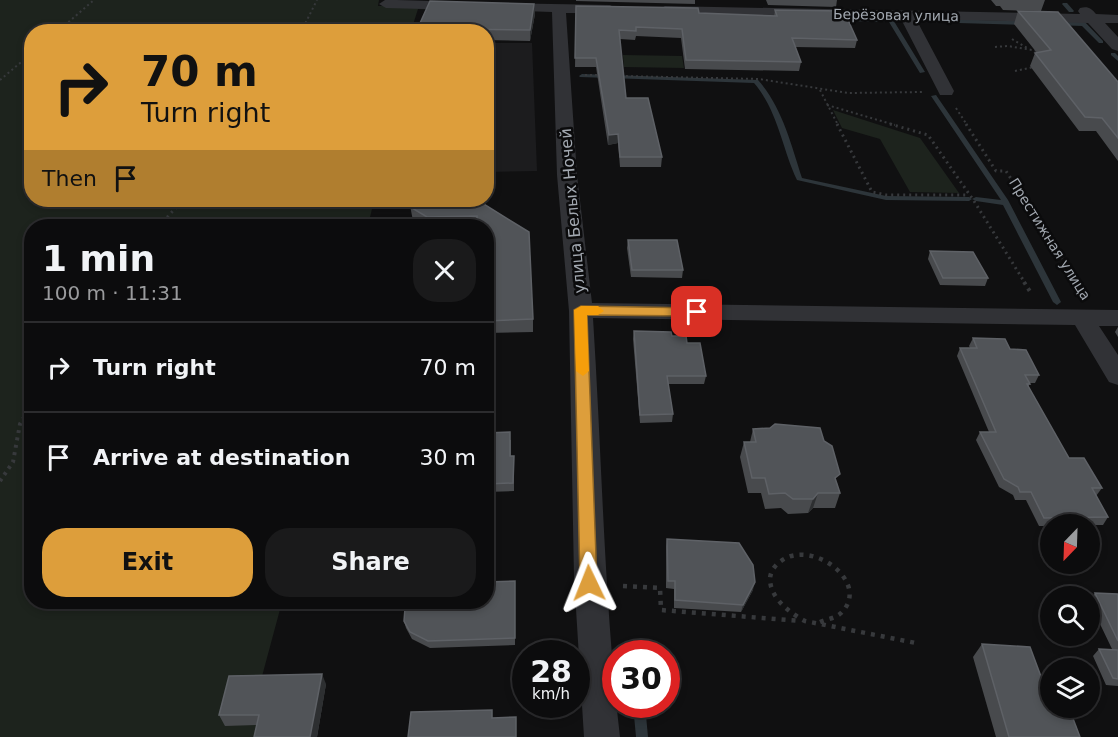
<!DOCTYPE html>
<meta charset="utf-8">
<style>
:root{--surface:#0c0c0d;--page:#1a1a1b;--text:#f1f3f6;--muted:#9a9b9d;--line:#2c2c2e;--accent:#dd9e3b}
body{margin:0;font-family:"DejaVu Sans",sans-serif;background:var(--page);color:var(--text);height:100vh;display:flex;flex-direction:column;font-size:22px;white-space:nowrap}
*{box-sizing:border-box;margin:0}
p{font-size:20px;color:var(--muted)}
.icon{flex:none;width:33px;height:33px;fill:none;stroke:currentColor;stroke-width:2;stroke-linecap:round;stroke-linejoin:round}
.map{position:relative;flex:1;overflow:hidden}
.drawer{position:absolute;left:24px;top:219px;width:470px;height:390px;display:flex;flex-direction:column;background:var(--surface);border-radius:24px;box-shadow:0 3px 9px #0003,0 0 0 2px var(--line)}
.drawer>*{flex:none}
.guide{position:absolute;left:24px;top:24px;width:470px;height:183px;border-radius:24px;box-shadow:0 3px 9px #0003,0 0 0 2px var(--line);background:#dd9e3b;color:#111;overflow:hidden}
.needle{width:39px;rotate:203deg}
.controls{position:absolute;left:1040px;top:514px;display:grid;gap:12px}
.controls a{display:grid;place-items:center;width:60px;height:60px;border-radius:50%;background:var(--surface);box-shadow:0 3px 9px #0003,0 0 0 2px var(--line);font-size:30px}
.speed{position:absolute;left:512px;top:640px;display:flex;gap:12px;font-size:30px;font-weight:700;text-align:center}
.speed>*{display:grid;place-content:center;width:78px;height:78px;border-radius:50%;background:var(--surface);box-shadow:0 3px 9px #0003,0 0 0 2px var(--line);line-height:1}
.speed small{font-size:15px;font-weight:400}
.speed .limit{border:9px solid #d22;background:#fff;color:#111}
.pin{position:absolute;display:grid;place-items:center;width:51px;height:51px;color:#fff;margin:-26px;border-radius:12px;box-shadow:0 3px 9px #0006}
.me{position:absolute;width:66px;margin:-33px;rotate:358deg;stroke-linejoin:round;filter:drop-shadow(0 0 4px #0008)}
.turn{display:flex;align-items:center;gap:21px;height:126px;padding:0 18px;font-size:27px}
.turn .icon{width:78px;height:78px;stroke-width:2.5}
.turn b{display:block;font-size:42px;line-height:51px}
.then{display:flex;align-items:center;height:57px;padding:0 18px;background:#0003;gap:12px;font-size:22px}
.round{display:grid;place-items:center;flex:none;width:63px;height:63px;border-radius:24px;background:var(--page)}
.headline{display:flex;align-items:center;justify-content:space-between;height:102px;padding:0 18px}
h1{font-size:36px;font-weight:700;line-height:45px}
.primary-button{display:flex;gap:12px;margin-top:auto;padding:12px 18px}
.primary-button a{flex:1;height:69px;border-radius:24px;background:var(--accent);color:#111;font-size:24px;font-weight:700;line-height:69px;text-align:center}
.primary-button a+a{background:var(--page);color:var(--text)}
ul{padding:0;list-style:none}
li{display:flex;align-items:center;gap:18px;height:90px;padding:0 18px;border-top:2px solid var(--line)}
li div{flex:1}
li b{display:block;font-size:22px}
li em{font-style:normal}
.map>svg:first-child{display:block}
.built{fill:#1c1c1e}
.green{fill:#1d231d}
.lines{fill:none;stroke-linecap:round;stroke-linejoin:round}
.stream{fill:#2d353a;fill-rule:evenodd}
.path-far3{stroke:#37393c;stroke-width:2;stroke-dasharray:2 3;stroke-linecap:butt}
.path-far2{stroke:#37393c;stroke-width:3;stroke-dasharray:2 4;stroke-linecap:butt}
.path-far1{stroke:#37393c;stroke-width:4;stroke-dasharray:3 4.5;stroke-linecap:butt}
.path{stroke:#37393c;stroke-width:4.5;stroke-dasharray:4 6;stroke-linecap:butt}
.minor{fill:#313236;fill-rule:evenodd}
.wall{fill:#484a4d}
.shaded-wall{fill:#2d2f31}
.building{fill:#515458;stroke:#5e6166;stroke-width:1.5}
.route{fill:#dd9e3b;stroke:#906726;stroke-width:1.5}
.slow{fill:#f59e0b}
.labels{text-anchor:middle;stroke-width:5;stroke-linejoin:round;paint-order:stroke}
.far-street-label{font-size:14px;fill:#a2a8b0;stroke:#0b0b0c}
.street-label{font-size:16px;fill:#a2a8b0;stroke:#0b0b0c}
</style>
<div class="map">
<svg width="1118" height="737" viewBox="0 0 1118 737">
<rect width="100%" height="100%" fill="#101011"/>
<path class="built" d="M486,43H532L537,171L486,172Z"/>
<g class="green">
<path d="M0,0H379L378,6H432L435,10L418,9L411,31L32,32V200H374L368,226H32V602H282L261,680V737H0Z"/>
<path d="M623,55L682,56L684,68L624,67Z"/>
<path d="M833,110L920,138L959,193L910,192L880,139L842,128Z"/>
</g>
<g class="lines">
<g class="stream">
<path d="M1063,3H1067L1074,11L1073,12H1069L1062,4Z"/>
<path d="M842,18H892L925,72L920,73L889,22L844,21L842,20Z"/>
<path d="M922,19L1026,21L1029,23L1026,25L924,22L921,20Z"/>
<path d="M1079,20H1083L1103,41V43H1099L1082,26L1055,25L1052,23L1055,21L1079,22Z"/>
<path d="M1111,53H1115L1118,56V61L1111,55Z"/>
<path d="M582,74L758,80C782,107 791,144 802,178L886,196L969,197L972,199L976,197L1001,200L931,96L936,95L1008,200L1061,302L1057,305L1053,302L1003,205L976,201L972,199L969,201L886,200L797,180C782,148 778,111 754,83L580,77L579,76Z"/>
<path d="M633,705H645L648,737H636Z"/>
</g>
<g class="path-far3">
<path d="M57,32L94,0"/>
<path d="M301,32L317,0"/>
<path d="M1012,39L1029,49"/>
<path d="M995,47L1008,46L1038,51"/>
<path d="M1015,71L1034,67"/>
<path d="M585,75H602"/>
<path d="M621,76L759,79L848,93L922,92"/>
<path d="M0,80L32,53"/>
<path d="M820,90L838,125"/>
<path d="M827,105L895,125"/>
<path d="M956,108L967,125"/>
</g>
<g class="path-far2">
<path d="M837,124L872,192L886,195H969"/>
<path d="M890,124L928,135L974,201L1025,283"/>
<path d="M966,124L996,171H1006L1078,283"/>
<path d="M159,226L183,200"/>
</g>
<g class="path-far1">
<path d="M1024,282L1031,293"/>
<path d="M1077,282L1084,293"/>
<path d="M0,481L13,462L20,424L32,404"/>
</g>
<g class="path">
<path d="M623,586L660,588L661,610L801,621"/>
<path d="M820,622C827,619 836,618 841,613C872,583 812,538 781,561C774,566 770,572 770,580C771,599 790,613 805,621L916,643"/>
</g>
<g class="minor">
<path d="M397,0L463,2L470,6L463,10L386,8L379,4L385,0Z"/>
<path d="M500,3L610,5L617,9L610,13H566L577,175L592,303L1118,310V326H1099L1118,355V385L1109,382L1075,325L593,318C602,458 604,600 620,737H584L574,577L569,311L557,175L552,12L495,10L493,7Z"/>
<path d="M665,6L1080,14L1078,11L1080,8C1088,6 1091,8 1096,14L1118,15V23H1105L1118,37V51L1112,49L1088,23L916,19L954,91L952,95H940L938,91L901,19L660,13L658,10Z"/>
</g>
</g>
<g class="wall">
<path d="M576,0H695V4L576,1Z"/>
<path d="M766,0H837L836,7L768,5Z"/>
<path d="M991,0H1045L1041,11L1003,10L1000,6H996Z"/>
<path d="M534,4L535,14L530,41L486,40V32H416Z"/>
<path d="M576,6L699,13L774,16L775,10L857,40L855,48L795,47L801,62L799,71L685,69L681,38L636,36L635,40L620,39L626,98L662,157L661,167H620L618,143L608,145L596,67H575Z"/>
<path d="M1018,11L1118,82V161L1096,131H1079L1030,66L1035,53H1037L1014,24Z"/>
<path d="M409,200H484V204L533,319V332L486,333V226H423L413,221Z"/>
<path d="M628,240L683,270L682,278L631,277L627,248Z"/>
<path d="M930,251L988,278L985,286L940,285L928,259Z"/>
<path d="M1118,327V337L1115,332Z"/>
<path d="M634,331L672,336L687,343L706,376L704,384H668L673,414L672,422L640,423L633,339Z"/>
<path d="M973,338L1010,349L1039,375L1035,383H1029L1030,384L1028,387L1069,458L1102,488L1096,496L1108,517L1103,525H1050V526H1039L1026,500H1015L1013,495L999,487L976,440L980,432H989L957,356L960,348H970L969,346Z"/>
<path d="M753,429L837,483L840,493L835,508H813L808,513L788,514L781,508L765,509L761,493H748L740,457L744,442H750Z"/>
<path d="M486,433L511,440V456H514V491L486,492Z"/>
<path d="M667,539L753,590L741,612L674,608V589L666,588V546Z"/>
<path d="M515,581V645L430,648L412,639L406,628L404,621Z"/>
<path d="M1095,593L1118,594V686L1106,685L1093,656L1099,649H1112L1089,601Z"/>
<path d="M982,644L1046,690L1080,737H996L973,657Z"/>
<path d="M326,684L317,737H254L257,725L225,726L219,715Z"/>
</g>
<g class="shaded-wall">
<path d="M534,4L535,14L530,41V30Z"/>
<path d="M618,134V143L608,145L609,135Z"/>
<path d="M818,493L813,508L808,513L813,499Z"/>
<path d="M755,582L753,590L741,612L743,605Z"/>
<path d="M322,674L326,684L317,737H310Z"/>
</g>
<g class="building">
<path d="M430,1L534,4L530,30L451,29V32H416Z"/>
<path d="M576,6L698,8L699,13L777,16L775,10L844,11L857,40L792,38L801,62L686,60L682,29L636,27V31L619,30L626,98H648L662,157H620L618,134L609,135L596,58H575Z"/>
<path d="M1018,11L1058,12L1118,82V138L1102,118L1085,117L1035,53L1051,50Z"/>
<path d="M410,200H483L482,203L529,232L533,319L486,321V226H477V216L427,217L412,208Z"/>
<path d="M628,240H677L683,270H632Z"/>
<path d="M930,251L973,252L988,278H943Z"/>
<path d="M634,331L671,332L672,336H686L687,343H700L706,376H667L673,414L640,415Z"/>
<path d="M973,338L1005,339L1010,349L1026,350L1039,375H1025L1030,384H1027L1069,458H1084L1102,488H1092L1108,517L1044,518L1031,492H1020L1018,487L1004,479L980,432H996L960,348H977Z"/>
<path d="M775,424L820,428L824,441L832,446L840,474L835,478L840,493H818L813,499H793L785,493L769,494L765,478H752L744,442H756L753,429L770,428Z"/>
<path d="M510,432V456H514L513,483L486,484V433Z"/>
<path d="M667,539L739,543L753,565L755,582L743,605L675,600V581H668Z"/>
<path d="M515,581V638L428,641L410,632L404,621L405,608L411,602H486V582Z"/>
<path d="M1095,593L1118,594V641Z"/>
<path d="M982,644L1030,647L1046,690H1050V708H1069L1080,737H1009Z"/>
<path d="M1099,649L1118,650V679L1113,678Z"/>
<path d="M322,674L310,737H254L259,715H219L229,676Z"/>
<path d="M492,710V718L516,717V737H408L411,712Z"/>
</g>
<path class="route" d="M581,306L697,308L703,312L697,316L587,315L597,583L595,589L589,591L583,589L580,583L574,310Z"/>
<path class="slow" d="M581,306H598L604,311L598,315H587L589,371L583,376L576,371L574,310Z"/>
<g class="labels">
<g class="far-street-label">
<text transform="translate(896 15) rotate(1)" y="5">Берёзовая улица</text>
<text transform="translate(1050 239) rotate(58)" y="5">Престижная улица</text>
</g>
<g class="street-label">
<text transform="translate(572 211) rotate(-95)" y="6">улица Белых Ночей</text>
</g>
</g>
</svg>
<div class="controls">
<a><svg class="needle" viewBox="-14 -14 28 28"><path d="M0-13l5 13h-10z" fill="#e53935"/><path d="M0 13l5-13h-10z" fill="#9a9b9d"/></svg></a>
<a><svg class="icon" aria-label="search" viewBox="0 0 24 24"><circle cx="10" cy="10" r="6"/><path d="M15 15l6 6"/></svg></a>
<a><svg class="icon" aria-label="layers" viewBox="0 0 24 24"><path d="M12 4l9 5-9 5-9-5zM3 14l9 5 9-5"/></svg></a>
</div>
<div class="speed"><div>28<small>km/h</small></div><div class="limit">30</div></div>
<div class="pin" style="left:697px;top:312px;background:#d93025"><svg class="icon" aria-label="arrive" viewBox="0 0 24 24"><path d="M6 21V4h12l-3 4 3 4H6"/></svg></div>
<svg class="me" style="left:589px;top:583px" viewBox="-20 -20 40 40"><path d="M0-17L14 15 0 8-14 15z" fill="#dd9e3b" stroke="#fff" stroke-width="4"/></svg>
<div class="guide">
<div class="turn"><svg class="icon" aria-label="right" viewBox="0 0 24 24"><path d="M7 20v-9h11M14 6l5 5-5 5"/></svg><div><b>70 m</b>Turn right</div></div>
<div class="then">Then<svg class="icon" aria-label="arrive" viewBox="0 0 24 24"><path d="M6 21V4h12l-3 4 3 4H6"/></svg></div>
</div>
<section class="drawer">
<div class="headline"><div><h1>1 min</h1><p>100 m · 11:31</p></div><a class="round"><svg class="icon" aria-label="close" viewBox="0 0 24 24"><path d="M6 6l12 12M18 6L6 18"/></svg></a></div>
<ul>
<li><svg class="icon" aria-label="right" viewBox="0 0 24 24"><path d="M7 20v-9h11M14 6l5 5-5 5"/></svg><div><b>Turn right</b></div><em>70 m</em></li>
<li><svg class="icon" aria-label="arrive" viewBox="0 0 24 24"><path d="M6 21V4h12l-3 4 3 4H6"/></svg><div><b>Arrive at destination</b></div><em>30 m</em></li>
</ul>
<div class="primary-button"><a>Exit</a><a>Share</a></div>
</section>
</div>
